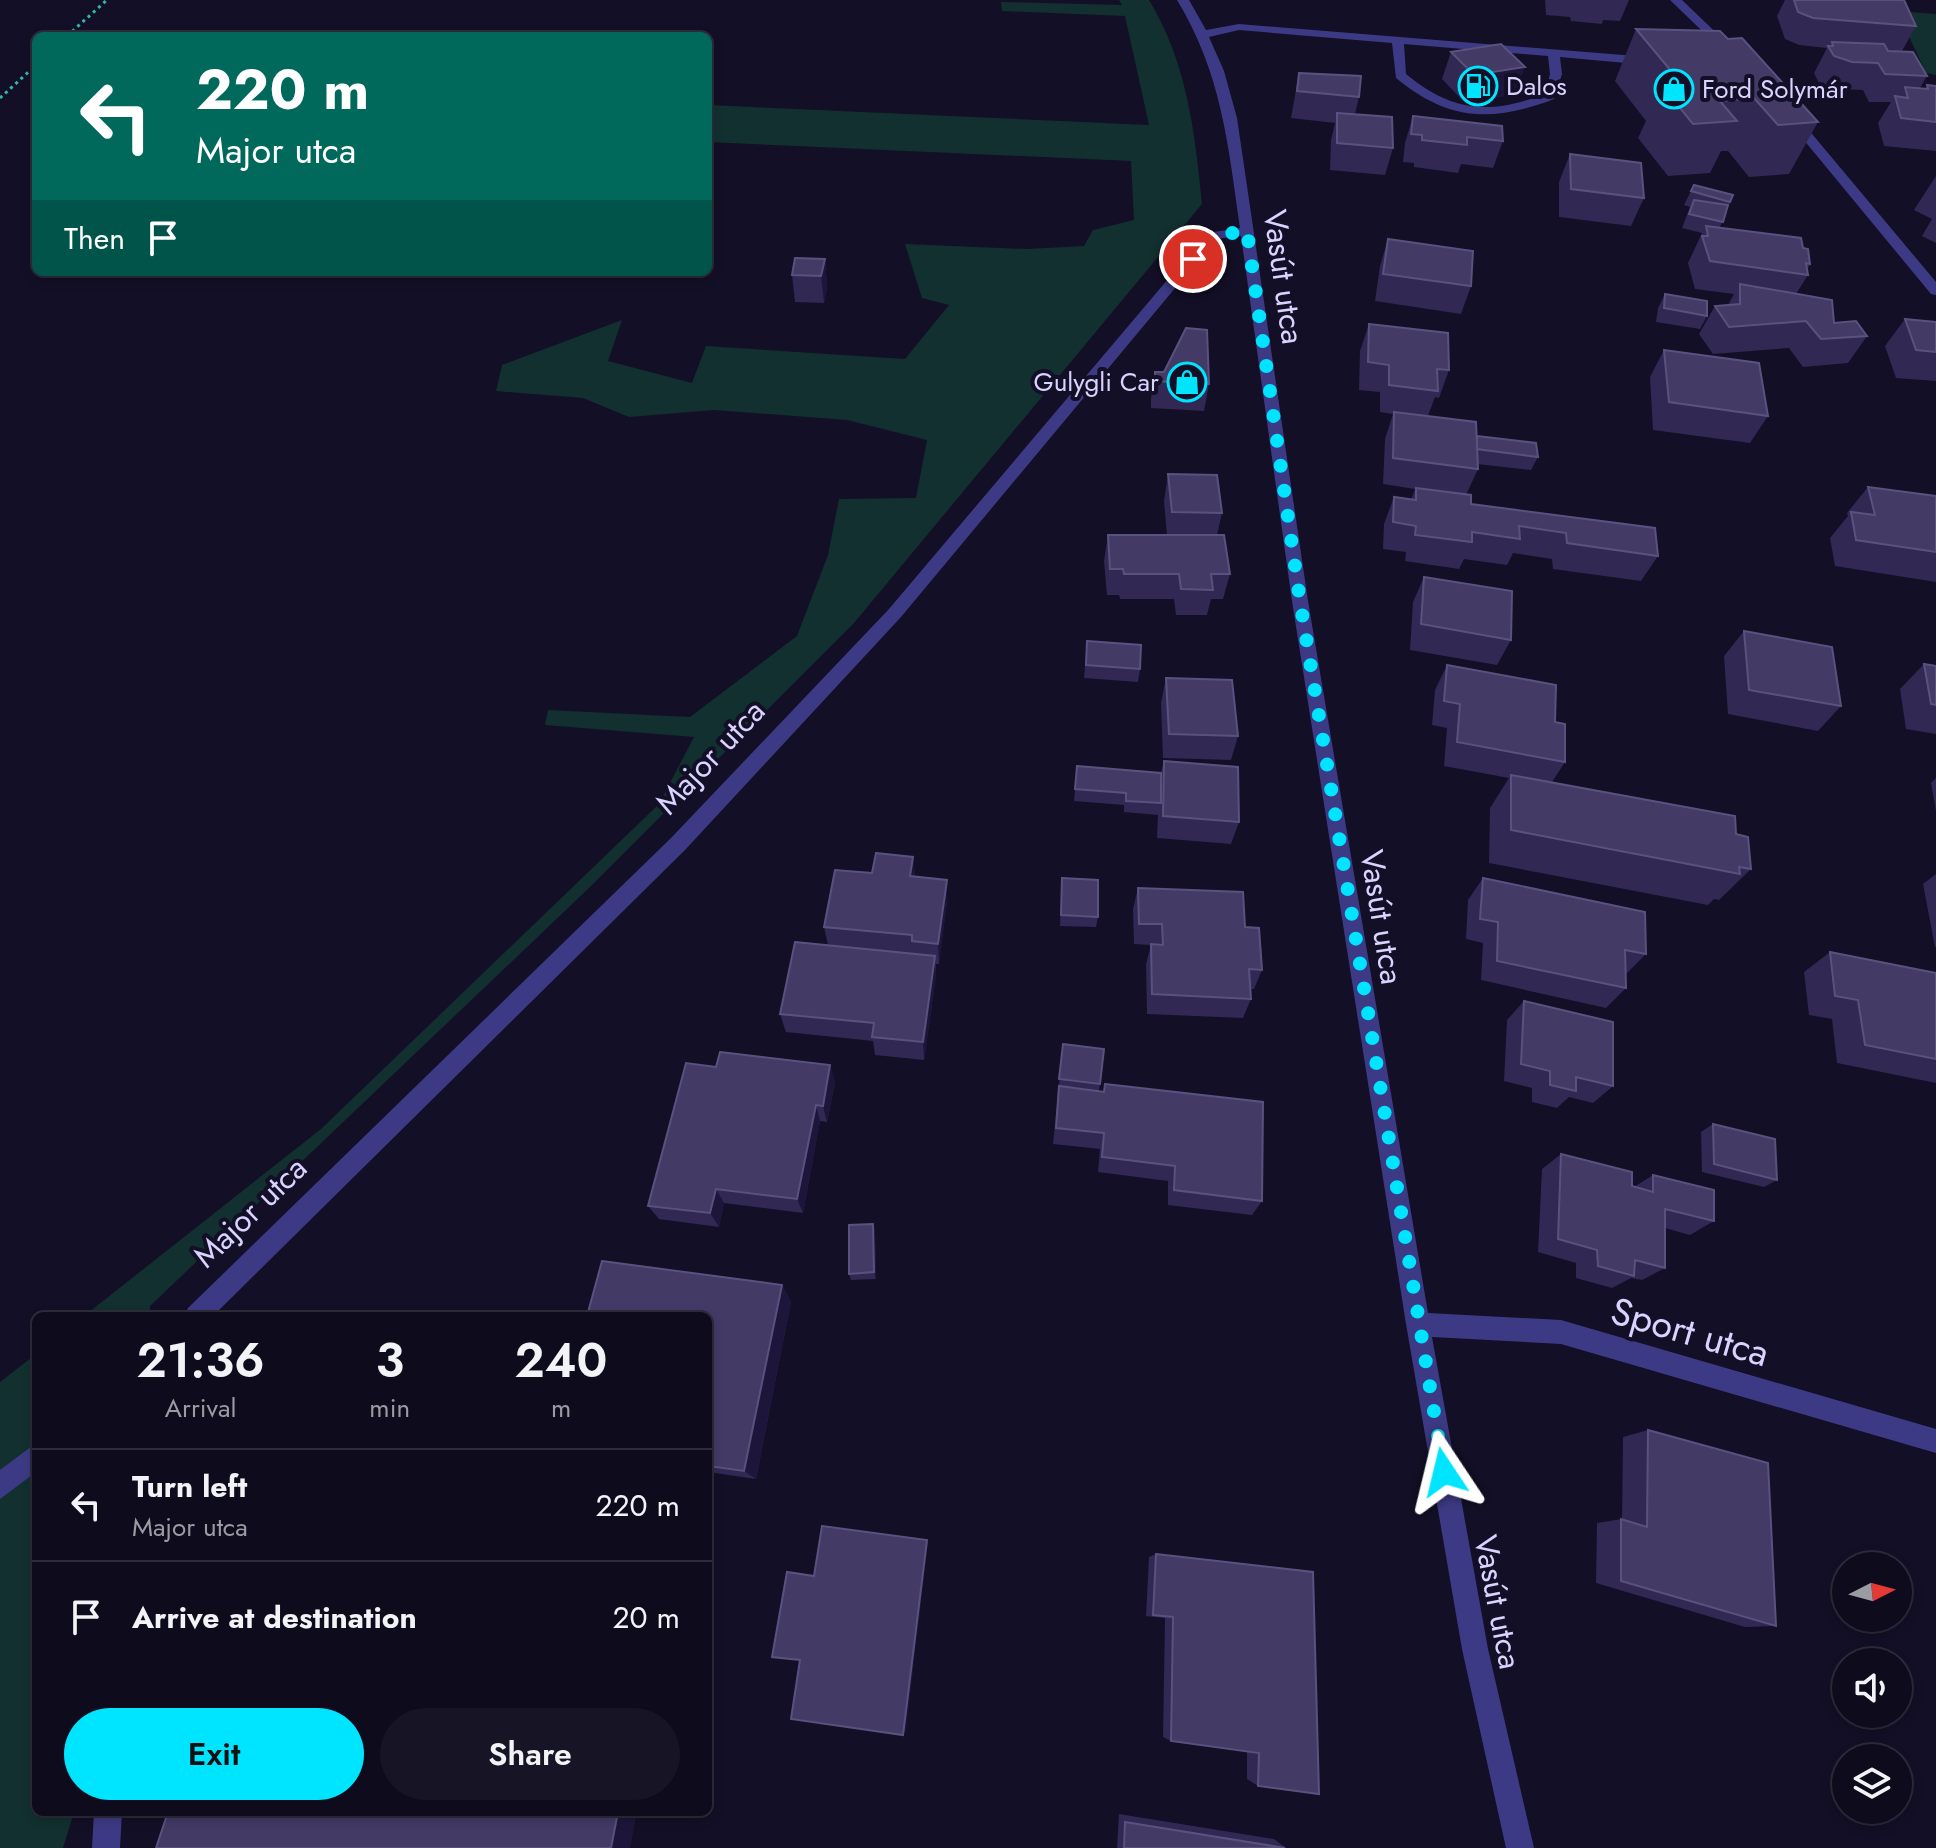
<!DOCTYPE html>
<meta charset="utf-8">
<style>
:root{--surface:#0e0b1c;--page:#171425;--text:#f1f3f6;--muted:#9b9ba3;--line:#2e2b3b;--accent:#00e5ff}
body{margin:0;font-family:Jost,sans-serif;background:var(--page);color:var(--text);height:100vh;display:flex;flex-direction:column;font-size:30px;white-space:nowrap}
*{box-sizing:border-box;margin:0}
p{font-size:26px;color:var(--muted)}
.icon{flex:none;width:44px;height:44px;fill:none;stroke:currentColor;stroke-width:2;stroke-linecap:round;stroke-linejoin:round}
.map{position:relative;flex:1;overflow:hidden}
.side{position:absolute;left:32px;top:1312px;width:680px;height:504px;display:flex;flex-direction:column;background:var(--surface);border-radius:12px;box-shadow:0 4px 12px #0003,0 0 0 2px var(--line)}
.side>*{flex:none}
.hud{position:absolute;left:32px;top:32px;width:680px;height:244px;border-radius:12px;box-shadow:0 4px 12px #0003,0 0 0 2px var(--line);background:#00695c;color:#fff;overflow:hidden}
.needle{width:52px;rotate:84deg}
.tools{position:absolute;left:1832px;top:1552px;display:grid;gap:16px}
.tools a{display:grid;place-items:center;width:80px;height:80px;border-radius:50%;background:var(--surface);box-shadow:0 4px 12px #0003,0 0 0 2px var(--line);font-size:40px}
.pin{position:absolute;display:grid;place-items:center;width:68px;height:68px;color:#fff;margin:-34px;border:4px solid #fff;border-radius:50%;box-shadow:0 2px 8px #0007}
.me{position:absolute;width:88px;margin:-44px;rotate:350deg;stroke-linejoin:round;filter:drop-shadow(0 0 6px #0008)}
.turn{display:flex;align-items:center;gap:28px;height:168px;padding:0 32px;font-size:36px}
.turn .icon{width:104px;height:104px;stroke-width:2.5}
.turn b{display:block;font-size:56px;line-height:68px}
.then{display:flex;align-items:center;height:76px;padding:0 32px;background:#0003;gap:16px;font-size:30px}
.eta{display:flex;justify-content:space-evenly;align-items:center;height:136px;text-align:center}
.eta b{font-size:48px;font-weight:600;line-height:56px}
.primary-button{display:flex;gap:16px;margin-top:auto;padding:16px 32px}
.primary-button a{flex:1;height:92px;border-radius:48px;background:var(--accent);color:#111;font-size:32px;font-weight:600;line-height:92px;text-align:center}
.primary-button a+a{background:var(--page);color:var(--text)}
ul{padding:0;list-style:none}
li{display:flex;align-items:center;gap:24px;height:112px;padding:0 32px;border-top:2px solid var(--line)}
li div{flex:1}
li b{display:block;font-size:30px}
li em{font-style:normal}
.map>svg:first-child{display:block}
.green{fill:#12302f}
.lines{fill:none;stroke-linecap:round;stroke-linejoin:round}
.path{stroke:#2fb8b0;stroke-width:3;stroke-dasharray:3 4;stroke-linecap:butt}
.minor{fill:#3d3a85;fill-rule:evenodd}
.wall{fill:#312854}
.shaded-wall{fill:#1d163a}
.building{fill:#433a66;stroke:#5a527e;stroke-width:2}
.route{stroke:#00e5ff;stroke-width:14;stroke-dasharray:0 25.2}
.labels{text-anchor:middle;stroke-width:8;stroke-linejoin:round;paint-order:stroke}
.far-poi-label{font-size:26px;fill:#d9d4ff;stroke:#130f26;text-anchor:start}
.street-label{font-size:32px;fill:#d9d4ff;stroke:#130f26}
.near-street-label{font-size:38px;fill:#d9d4ff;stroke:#130f26}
</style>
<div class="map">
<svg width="1936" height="1848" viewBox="0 0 1936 1848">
<rect width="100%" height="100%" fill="#130f26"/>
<g class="green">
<path d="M1119,0H1149C1187,62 1195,133 1202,204L854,623L589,888L150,1306V1316H84L321,1129L659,804L694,737L545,725L548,710L690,717L797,636L828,555L839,499L916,498L927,440L847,420L714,410L629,417L583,398L496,391L502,365L622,320L608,361L692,383L706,346L905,359L949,305L922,298L905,244L1026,249L1084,246L1093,230L1134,220L1131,161L708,142V105L1149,125L1125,16L1002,11L1001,2L1122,5Z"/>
<path d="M1897,11L1936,14V75L1926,73Z"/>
<path d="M36,1354V1812H74L63,1848H0V1382Z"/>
</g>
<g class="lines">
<g class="path">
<path d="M67,36L107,0"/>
<path d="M0,98L36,65"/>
</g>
<g class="minor">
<path d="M1177,0H1189L1206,30L1239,24L1648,57L1654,61L1648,65L1560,57L1562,74L1554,99C1492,123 1448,121 1396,78L1392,43L1239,30L1209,37L1224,71L1237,118L1308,601L1428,1313L1561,1320L1936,1429V1453L1561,1344L1432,1337L1488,1649L1534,1848H1506L1462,1649L1406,1324L1292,601L1241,236L1216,239L901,617L685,850L213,1316H184L188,1308L671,838L889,609L1207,233L1240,228C1228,145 1222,74 1177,0ZM1404,44L1548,56L1550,74L1545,94C1489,115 1452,112 1406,74Z"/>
<path d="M1670,0H1682L1731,47V51H1723Z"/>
<path d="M1789,116H1797L1936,282V295L1931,294L1789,122Z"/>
<path d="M36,1443V1472L0,1499V1470Z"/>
<path d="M94,1812H122L120,1848H92Z"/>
</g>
</g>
<g class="wall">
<path d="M1545,0H1629L1620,21L1603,20L1602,24L1571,21L1570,17L1546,15Z"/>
<path d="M1785,0H1904L1916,26L1902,51L1927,76L1920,88L1925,89L1927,85L1936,86V151L1884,146L1878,123L1891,102H1869L1863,90L1836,89L1819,83L1814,73L1827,48L1799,45L1785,39L1777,16Z"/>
<path d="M1636,29L1728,39L1818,122L1789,174L1749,177L1728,151H1721L1710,173L1668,176L1638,138L1646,121L1615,81Z"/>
<path d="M1451,52L1515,94L1465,103L1442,79Z"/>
<path d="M1299,73L1359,97L1355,114L1393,148L1385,175L1330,170L1331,140L1335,123L1291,118Z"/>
<path d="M1413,116L1503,141L1493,168L1461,164L1458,173L1414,167V163L1403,162L1405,143Z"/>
<path d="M1570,154L1644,198L1631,226L1559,217V182Z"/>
<path d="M1936,176V243L1922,236L1932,219L1914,210Z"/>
<path d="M1694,185L1733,195L1720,227L1803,248L1810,264L1807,270L1808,275L1796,294L1834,323L1867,336L1848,363L1803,367L1789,348L1713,354L1699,334L1715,306L1728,305L1734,294L1695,289L1688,263L1702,233L1682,228L1690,207L1684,205Z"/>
<path d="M1388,239L1471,286L1461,314L1375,301L1380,266Z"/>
<path d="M825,259L827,287L824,303L795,302L792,275Z"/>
<path d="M1665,294L1707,316L1700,329L1656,322L1658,308Z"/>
<path d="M1905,319L1936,322V381L1896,378L1885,346Z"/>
<path d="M1369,324L1449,370L1439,398L1435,397L1428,416L1477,436L1538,457L1531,470L1477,464L1478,469L1466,495L1471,504L1658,556L1641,581L1553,569L1552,559L1513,553L1507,565L1464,559L1459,569L1405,561L1406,552L1383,549L1384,524L1394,497L1411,500L1415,489L1383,484L1385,439L1393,414L1380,412V392L1359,390L1360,351Z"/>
<path d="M1664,350L1768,416L1750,443L1653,430L1650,377Z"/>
<path d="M1155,372L1209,384L1204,411L1151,408V399Z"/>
<path d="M1168,474L1222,513L1217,535L1230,574L1223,599H1211L1207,615H1176L1174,599H1120L1119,595H1107L1104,561L1108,535H1167L1164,501Z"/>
<path d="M1868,487L1936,496V582L1835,566L1830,538L1848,516L1847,513Z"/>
<path d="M1424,577L1511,640L1497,665L1410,650L1413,602Z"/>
<path d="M1744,631L1841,706L1818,731L1728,714L1724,656Z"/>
<path d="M1087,641L1140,669L1138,682L1084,678Z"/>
<path d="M1924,664L1936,666V734L1906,729L1900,689Z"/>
<path d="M1447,665L1555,722L1565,762L1552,782L1736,834L1751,869L1719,900L1714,899L1708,905L1489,863L1490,808L1509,778L1444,766L1447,728L1432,725L1435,690Z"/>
<path d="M1166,678L1238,736L1231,760L1163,758L1161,703Z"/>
<path d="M1164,761L1239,822L1231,844L1157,838L1158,815L1124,812V805L1074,801L1077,766L1161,773Z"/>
<path d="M1936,778V811L1931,783Z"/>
<path d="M913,857L915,877L947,880V901L939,964H936V976L924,1060L875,1055L873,1041L786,1032L780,1014L828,945L824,927L872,873Z"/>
<path d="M1936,874V947H1935L1923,884Z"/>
<path d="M1062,878L1098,917L1096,927L1060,926Z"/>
<path d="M1483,878L1646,954L1626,974V988L1606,1008L1481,980L1483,943L1466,939L1468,900Z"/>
<path d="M1138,888L1245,927L1262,970L1254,989H1250L1251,999L1243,1018L1147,1014L1146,964L1151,945L1134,944L1133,909Z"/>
<path d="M1830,952L1936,973V1083L1837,1063L1832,1019L1809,1015L1804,972Z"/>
<path d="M1524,1001L1613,1086L1593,1103L1569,1097L1557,1108L1532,1102V1088L1504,1081L1507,1020Z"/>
<path d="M1063,1044L1100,1084L1099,1091L1103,1092L1105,1084L1262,1201L1252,1215L1168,1205V1181L1098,1172L1100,1149L1053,1144Z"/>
<path d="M830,1065L835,1083L827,1122L820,1121L803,1213L724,1203L719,1227L659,1219L648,1206Z"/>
<path d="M1713,1124L1777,1180L1764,1187L1702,1172L1701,1132Z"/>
<path d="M1561,1154L1634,1187L1653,1175L1714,1221L1690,1235L1665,1228V1268L1642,1280L1631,1278L1612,1288L1576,1278V1263L1538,1252L1542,1169Z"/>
<path d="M873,1224L875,1231L876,1279L851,1280L849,1274Z"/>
<path d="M782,1285L791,1302L756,1479L708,1472V1316Z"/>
<path d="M1648,1430L1776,1626L1745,1627L1596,1583L1597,1523L1622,1519L1623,1437Z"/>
<path d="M1156,1554L1313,1572L1258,1786L1247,1779V1751L1171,1741L1163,1737L1165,1618L1146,1616L1149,1557Z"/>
<path d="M1119,1814L1274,1839L1286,1848H1117Z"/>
</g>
<g class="shaded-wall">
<path d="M1525,67L1515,94L1465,103L1474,75Z"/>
<path d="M825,259L827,287L824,303L821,276Z"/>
<path d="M913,857L915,878L910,876Z"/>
<path d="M947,880V901L939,964L938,944Z"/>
<path d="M935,956L936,976L924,1060L923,1042Z"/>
<path d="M830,1065L835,1083L827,1122L823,1106Z"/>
<path d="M816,1105L820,1121L803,1213L797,1199Z"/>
<path d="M716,1189L724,1203L719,1227L710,1213Z"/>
<path d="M873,1224L875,1231L876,1279L874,1272Z"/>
<path d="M782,1285L791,1302L756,1479L744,1471Z"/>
<path d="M927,1540L928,1543L906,1731L903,1735Z"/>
<path d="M618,1812H637L630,1848H611Z"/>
</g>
<g class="building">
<path d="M1794,0H1904L1916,26L1813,18L1798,12Z"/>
<path d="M1636,29L1720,31L1728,39L1742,38L1818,122L1778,125L1754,98L1720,101L1737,121L1693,124L1662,86L1682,84Z"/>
<path d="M1832,42L1884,44L1888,51L1913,52L1927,76L1885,74L1878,63L1852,62L1834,56L1828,46H1833Z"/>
<path d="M1501,44L1525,67L1474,75L1451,52Z"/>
<path d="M1299,73L1361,76L1359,97L1297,91Z"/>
<path d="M1927,85L1936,86V122L1901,118L1895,96L1908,98L1905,87L1928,89Z"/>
<path d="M1337,113L1392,117L1393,148L1337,143Z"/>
<path d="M1413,116L1502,126L1503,141L1467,137V145L1422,140V135L1411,134Z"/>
<path d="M1570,154L1641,163L1644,198L1571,189Z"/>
<path d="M1694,185L1733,195L1730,202L1691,191Z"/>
<path d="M1694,200L1728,205L1723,222L1689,214Z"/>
<path d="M1706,226L1801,238L1803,248L1808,249L1810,264L1806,263L1808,275L1710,261L1702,236H1708Z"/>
<path d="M1388,239L1473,251L1471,286L1383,274Z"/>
<path d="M795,258L825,259L821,276L792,275Z"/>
<path d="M1740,284L1832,300L1834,323L1856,321L1867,336L1821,339L1806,321L1729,327L1715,306L1740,304Z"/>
<path d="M1665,294L1707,301V316L1664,308Z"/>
<path d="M1905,319L1936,322V352L1916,350Z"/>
<path d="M1369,324L1448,333L1449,370L1437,369L1438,391L1389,385V365L1368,362Z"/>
<path d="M1186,328L1207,330L1209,384L1155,381V372H1164Z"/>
<path d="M1664,350L1759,363L1768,416L1669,402Z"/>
<path d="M1394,412L1476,422L1478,469L1393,458Z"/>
<path d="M1477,436L1536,443L1538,457L1477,449Z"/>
<path d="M1168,474L1217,475L1222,513L1172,512Z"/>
<path d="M1868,487L1936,496V552L1856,540L1851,512L1875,515Z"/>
<path d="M1416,488L1471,495V504L1655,528L1658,556L1567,543L1566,533L1519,526L1520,539L1472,532V542L1415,535L1416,526L1393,522L1394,497L1416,500Z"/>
<path d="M1108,535H1224L1230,574H1211L1213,590L1181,589L1179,574H1124L1123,569H1110Z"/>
<path d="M1424,577L1512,591L1511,640L1421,624Z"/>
<path d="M1744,631L1832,647L1841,706L1749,690Z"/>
<path d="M1087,641L1141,645L1140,669L1086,665Z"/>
<path d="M1924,664L1936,666V705L1931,704Z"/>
<path d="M1447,665L1556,685L1555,722L1565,724V762L1457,742L1460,704L1444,701Z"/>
<path d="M1166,678L1232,680L1238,736L1169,734Z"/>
<path d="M1164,761L1238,767L1239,822L1163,816Z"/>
<path d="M1077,766L1161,773V803L1126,801V793L1075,789Z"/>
<path d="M1511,775L1735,816L1736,834L1748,837L1751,869L1739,867L1740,874L1511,830Z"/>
<path d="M876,853L913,857L910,876L947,880L938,944L912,941V935L824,927L835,870L872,873Z"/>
<path d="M1062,878L1098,880V917L1061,915Z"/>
<path d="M1483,878L1645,912L1646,954L1625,950L1626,988L1497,961L1498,922L1480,919Z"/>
<path d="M1138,888L1243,892L1245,927L1259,928L1262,970L1249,969L1251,999L1152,994L1151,944L1163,945L1162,924H1139Z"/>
<path d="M795,942L935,956L923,1042L872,1037L874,1023L780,1014Z"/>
<path d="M1830,952L1936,973V1059L1865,1045L1858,1000L1835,996Z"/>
<path d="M1524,1001L1613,1022V1086L1576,1077V1091L1550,1085V1071L1521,1064Z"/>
<path d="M1063,1044L1104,1049L1100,1084L1059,1079Z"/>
<path d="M720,1052L830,1065L823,1106L816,1105L797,1199L716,1189L710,1213L648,1206L686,1063L716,1067Z"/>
<path d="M1105,1084L1263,1102L1262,1201L1174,1190L1175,1166L1102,1157L1104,1133L1056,1128L1059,1086L1104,1092Z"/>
<path d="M1713,1124L1775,1139L1777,1180L1714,1164Z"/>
<path d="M1561,1154L1632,1172V1186L1653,1192V1175L1714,1190V1221L1665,1209V1268L1635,1260L1634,1276L1598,1266L1597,1250L1558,1239Z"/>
<path d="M873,1224L874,1272L849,1274V1225Z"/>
<path d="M602,1261L782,1285L744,1471L708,1466V1316H587Z"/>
<path d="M1648,1430L1768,1463L1776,1626L1621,1581V1519L1647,1527Z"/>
<path d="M822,1526L927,1540L903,1735L791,1719L800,1660L772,1657L787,1572L814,1576Z"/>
<path d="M1156,1554L1313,1572L1319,1794L1258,1786L1259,1753L1171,1741L1173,1617L1153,1615Z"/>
<path d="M168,1812H618L611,1848H156Z"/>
<path d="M1125,1822L1285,1848H1124Z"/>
</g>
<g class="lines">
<path class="route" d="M1193,259L1212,236L1247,231L1300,601L1444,1472"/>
</g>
<defs>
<g id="fuel-ring" transform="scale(2)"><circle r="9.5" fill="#130f26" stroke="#00e5ff" stroke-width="1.5"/><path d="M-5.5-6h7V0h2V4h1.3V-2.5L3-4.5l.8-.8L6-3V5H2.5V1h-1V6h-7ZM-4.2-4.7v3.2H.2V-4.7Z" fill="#00e5ff"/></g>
<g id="shop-ring" transform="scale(2)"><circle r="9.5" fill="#130f26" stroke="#00e5ff" stroke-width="1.5"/><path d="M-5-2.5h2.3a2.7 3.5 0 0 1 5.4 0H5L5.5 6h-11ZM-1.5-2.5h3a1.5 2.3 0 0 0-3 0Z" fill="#00e5ff"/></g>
</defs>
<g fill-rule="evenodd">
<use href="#fuel-ring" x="1478" y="86"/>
<use href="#shop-ring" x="1674" y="89"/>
<use href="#shop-ring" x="1187" y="382"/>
</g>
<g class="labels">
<g class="far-poi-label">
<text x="1506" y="95">Dalos</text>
<text x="1702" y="98">Ford Solymár</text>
<text x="1159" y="391" text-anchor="end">Gulygli Car</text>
</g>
<g class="street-label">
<text transform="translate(1284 277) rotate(82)" y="11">Vasút utca</text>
<text transform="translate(710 757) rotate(-47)" y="11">Major utca</text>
<text transform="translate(1382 917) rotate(81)" y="11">Vasút utca</text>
<text transform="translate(250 1212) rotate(-44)" y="11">Major utca</text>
<text transform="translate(1498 1602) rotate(79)" y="11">Vasút utca</text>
</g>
<g class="near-street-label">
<text transform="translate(1690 1332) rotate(16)" y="13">Sport utca</text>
</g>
</g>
</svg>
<div class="tools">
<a><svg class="needle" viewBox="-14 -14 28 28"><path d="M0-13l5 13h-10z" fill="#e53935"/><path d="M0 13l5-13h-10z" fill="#9b9ba3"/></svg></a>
<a><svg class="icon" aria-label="sound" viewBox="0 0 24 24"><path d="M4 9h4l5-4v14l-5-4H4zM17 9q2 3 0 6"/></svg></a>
<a><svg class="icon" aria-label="layers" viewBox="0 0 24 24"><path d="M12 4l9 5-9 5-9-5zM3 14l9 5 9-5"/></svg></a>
</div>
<div class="pin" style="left:1193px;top:259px;background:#d93025"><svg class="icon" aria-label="arrive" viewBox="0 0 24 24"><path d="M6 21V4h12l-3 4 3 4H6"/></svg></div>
<svg class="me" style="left:1444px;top:1472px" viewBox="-20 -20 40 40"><path d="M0-17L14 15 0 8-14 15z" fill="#00e5ff" stroke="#fff" stroke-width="4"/></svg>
<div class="hud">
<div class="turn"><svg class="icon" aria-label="left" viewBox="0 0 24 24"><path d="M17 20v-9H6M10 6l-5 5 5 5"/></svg><div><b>220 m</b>Major utca</div></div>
<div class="then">Then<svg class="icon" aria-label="arrive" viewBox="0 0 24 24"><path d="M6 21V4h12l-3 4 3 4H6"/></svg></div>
</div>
<section class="side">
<div class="eta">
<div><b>21:36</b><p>Arrival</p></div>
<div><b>3</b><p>min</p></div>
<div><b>240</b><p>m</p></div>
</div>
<ul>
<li><svg class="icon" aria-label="left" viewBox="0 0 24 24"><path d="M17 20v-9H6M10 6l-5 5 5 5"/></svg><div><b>Turn left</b><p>Major utca</p></div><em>220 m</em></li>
<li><svg class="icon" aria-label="arrive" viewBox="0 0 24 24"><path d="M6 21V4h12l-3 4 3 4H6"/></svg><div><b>Arrive at destination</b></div><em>20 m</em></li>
</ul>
<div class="primary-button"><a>Exit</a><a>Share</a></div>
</section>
</div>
